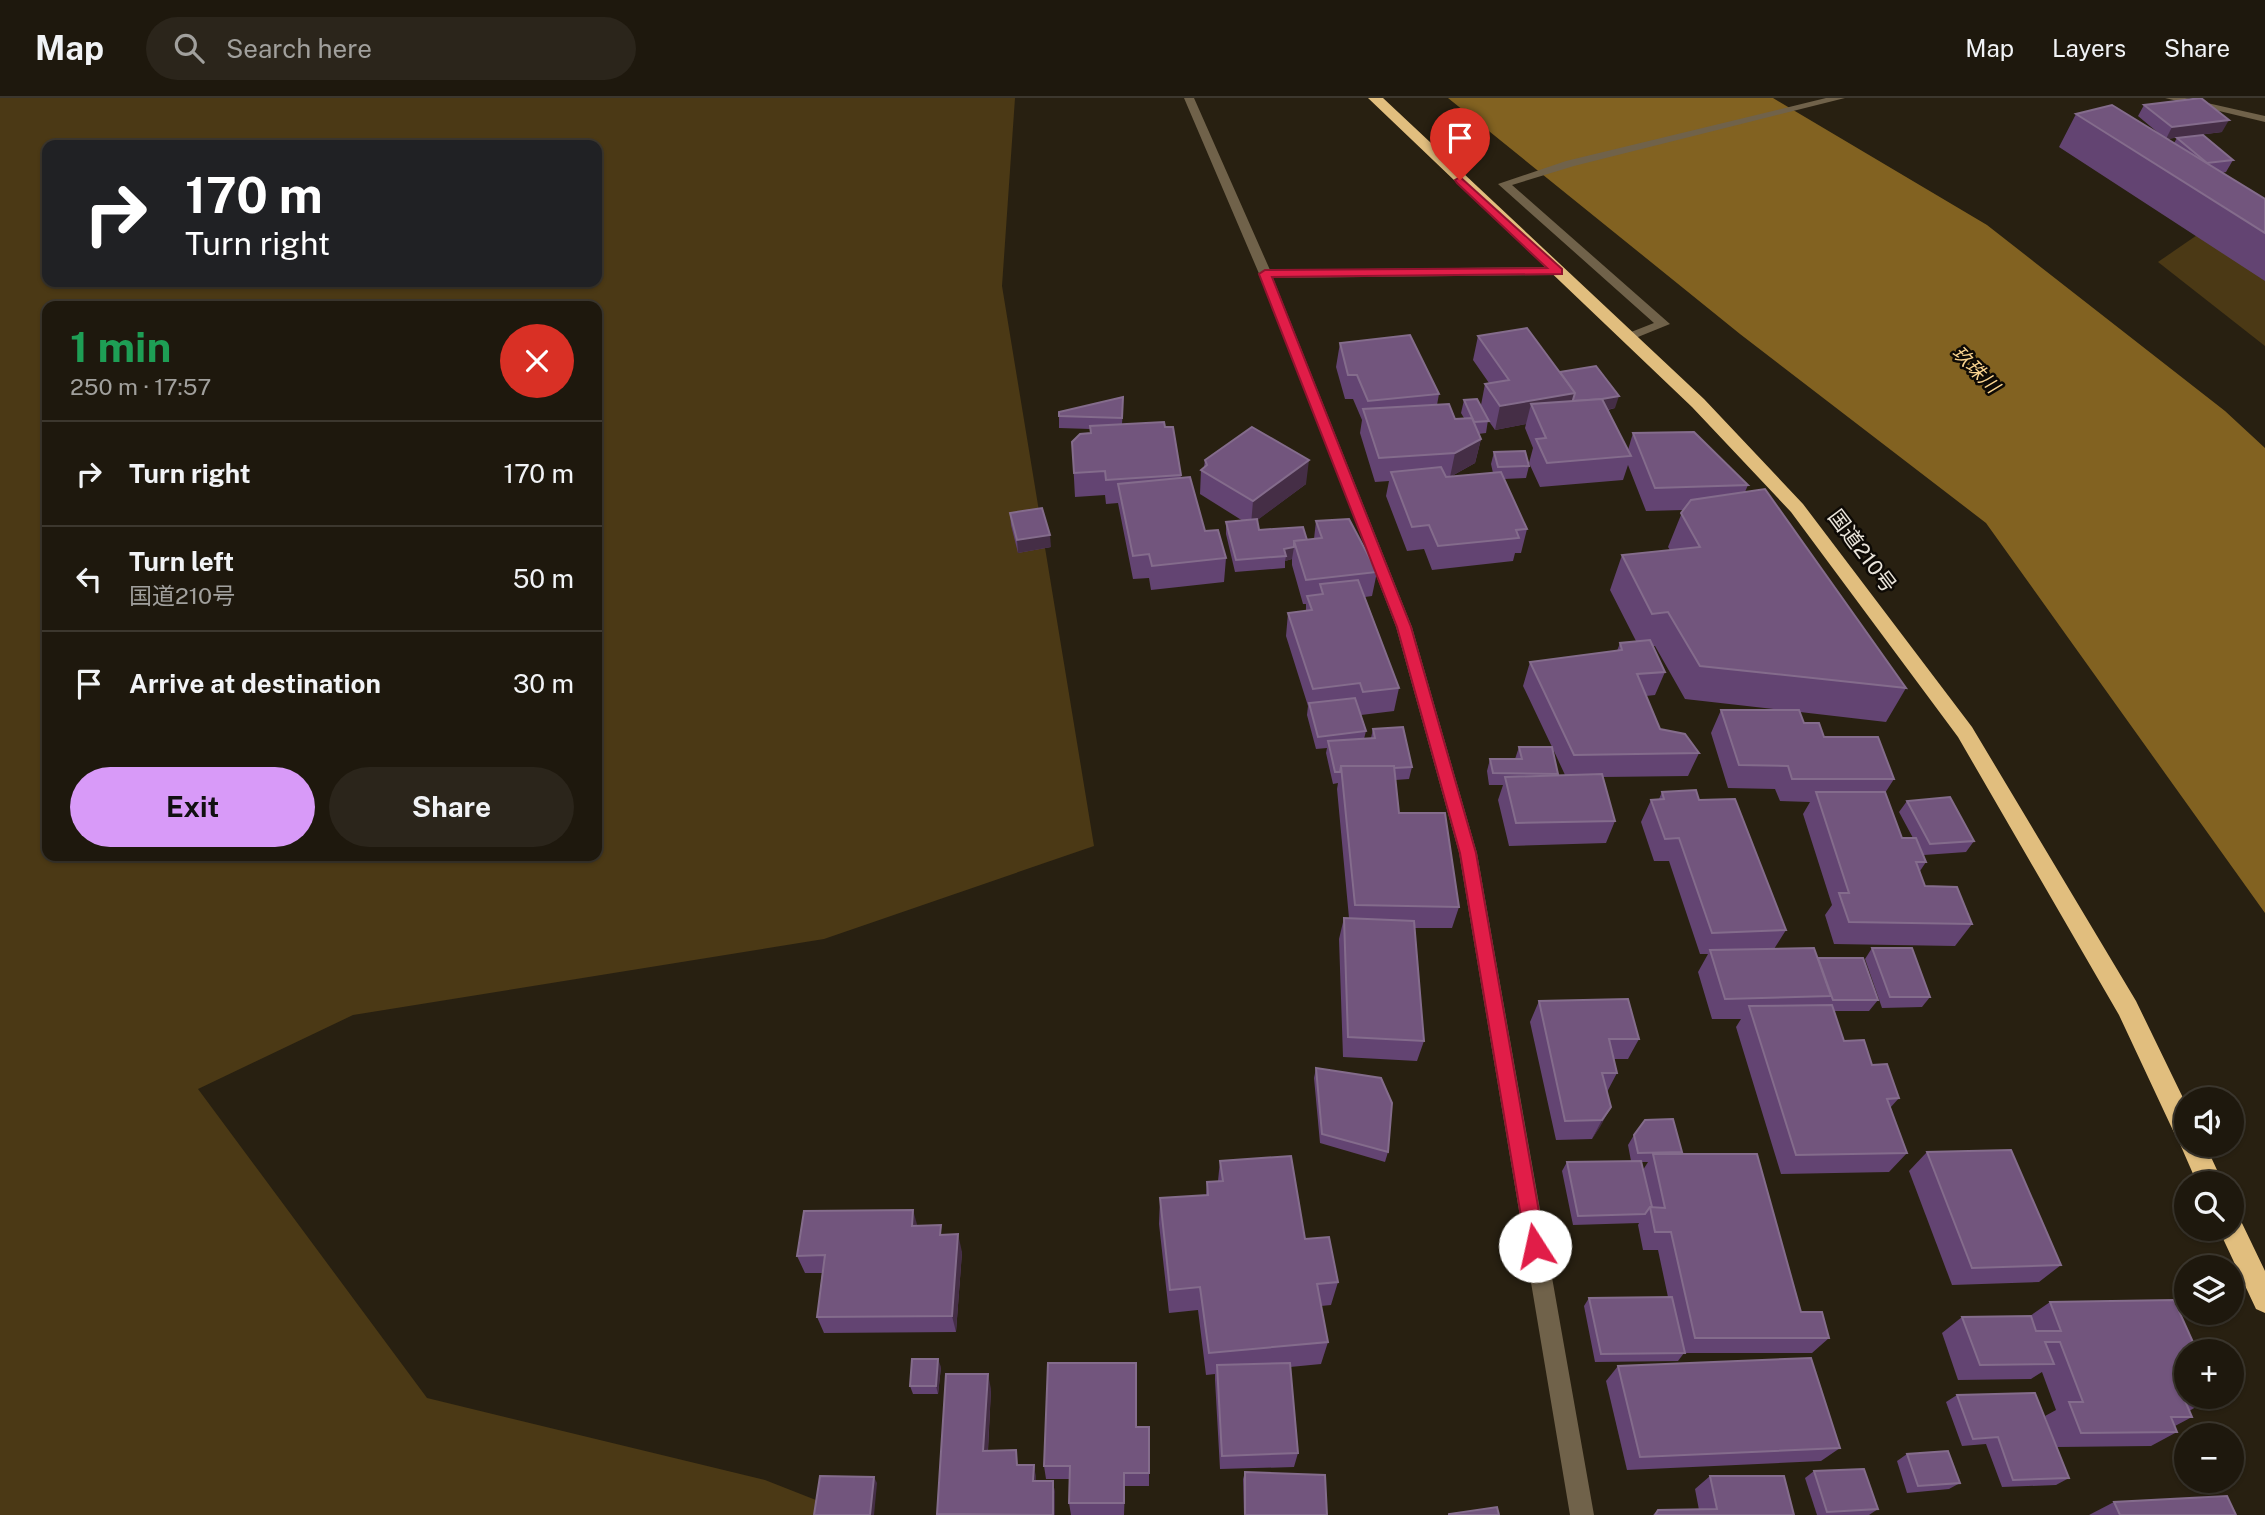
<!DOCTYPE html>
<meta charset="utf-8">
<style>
:root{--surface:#1e180d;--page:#2b251b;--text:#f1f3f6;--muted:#a1a09d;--line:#3c372e;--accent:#d89af8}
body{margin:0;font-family:"Public Sans","Noto Sans JP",sans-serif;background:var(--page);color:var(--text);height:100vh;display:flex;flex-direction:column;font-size:26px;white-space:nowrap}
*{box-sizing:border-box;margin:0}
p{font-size:23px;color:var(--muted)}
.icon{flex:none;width:38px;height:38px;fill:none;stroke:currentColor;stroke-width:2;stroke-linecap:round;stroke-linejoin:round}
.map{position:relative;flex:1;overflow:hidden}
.sheet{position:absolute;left:42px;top:203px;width:560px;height:560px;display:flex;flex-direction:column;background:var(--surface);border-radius:14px;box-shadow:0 2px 5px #0004,0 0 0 2px var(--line)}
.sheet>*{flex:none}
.guide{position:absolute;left:42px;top:42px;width:560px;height:147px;border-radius:14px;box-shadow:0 2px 5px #0004,0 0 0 2px var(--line);background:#202124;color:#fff;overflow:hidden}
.controls{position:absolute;left:2174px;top:989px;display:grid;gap:14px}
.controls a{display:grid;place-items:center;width:70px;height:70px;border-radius:50%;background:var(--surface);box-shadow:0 2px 5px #0004,0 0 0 2px var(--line);font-size:35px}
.pin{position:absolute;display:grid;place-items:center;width:60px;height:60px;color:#fff;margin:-72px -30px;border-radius:50% 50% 50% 0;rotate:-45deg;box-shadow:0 0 7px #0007}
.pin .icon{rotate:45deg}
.me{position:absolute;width:77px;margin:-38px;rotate:350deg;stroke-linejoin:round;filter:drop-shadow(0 0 5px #0008)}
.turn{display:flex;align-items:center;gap:24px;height:147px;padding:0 28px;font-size:32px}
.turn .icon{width:91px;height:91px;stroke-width:2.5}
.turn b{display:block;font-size:49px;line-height:60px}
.round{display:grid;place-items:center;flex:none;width:74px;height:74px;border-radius:37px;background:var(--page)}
.summary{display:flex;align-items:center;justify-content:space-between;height:119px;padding:0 28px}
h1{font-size:42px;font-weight:700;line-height:52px;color:#1e9e55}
.action{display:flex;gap:14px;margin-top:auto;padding:14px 28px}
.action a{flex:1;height:80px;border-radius:42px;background:var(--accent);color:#111;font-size:28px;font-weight:700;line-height:80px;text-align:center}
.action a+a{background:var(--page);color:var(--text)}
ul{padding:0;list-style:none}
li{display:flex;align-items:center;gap:21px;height:105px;padding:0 28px;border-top:2px solid var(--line)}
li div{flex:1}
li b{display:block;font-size:26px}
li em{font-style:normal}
header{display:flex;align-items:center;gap:42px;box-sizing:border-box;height:98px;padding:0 35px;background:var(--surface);border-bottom:2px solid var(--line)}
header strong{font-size:33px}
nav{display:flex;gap:38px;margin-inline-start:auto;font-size:24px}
.search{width:490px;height:63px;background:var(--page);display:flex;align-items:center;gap:18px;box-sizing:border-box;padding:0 24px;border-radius:38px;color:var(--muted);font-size:26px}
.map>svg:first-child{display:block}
.green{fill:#4b3915;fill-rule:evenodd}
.water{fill:#826221}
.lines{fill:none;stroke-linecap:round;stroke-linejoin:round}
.street{fill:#70624a;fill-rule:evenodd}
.highway{fill:#e1be7e;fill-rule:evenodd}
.wall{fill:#634472;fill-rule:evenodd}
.shaded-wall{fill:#452e46}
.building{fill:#72557d;stroke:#846c8c;stroke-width:2}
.route{fill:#e11d48;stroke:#92132f;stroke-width:2}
.labels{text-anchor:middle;stroke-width:5;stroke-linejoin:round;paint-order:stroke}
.far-water-label{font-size:19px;font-style:italic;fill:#fbd590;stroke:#0e0a05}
.street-label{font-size:21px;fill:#eae5db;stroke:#0e0a05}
</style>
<header>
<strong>Map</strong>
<div class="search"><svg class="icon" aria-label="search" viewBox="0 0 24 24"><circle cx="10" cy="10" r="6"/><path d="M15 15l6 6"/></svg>Search here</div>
<nav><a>Map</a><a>Layers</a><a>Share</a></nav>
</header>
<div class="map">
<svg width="2265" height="1417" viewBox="0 0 2265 1417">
<rect width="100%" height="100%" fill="#282011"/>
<g class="green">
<path d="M0,0H1015L1002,188L1094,748L824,841L353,917L198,991L427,1300L765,1382L854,1417H0ZM47,47H597V184H47ZM47,208H597V758H47Z"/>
<path d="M2216,124L2265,136V248L2158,164Z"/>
</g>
<path class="water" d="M1448,0H1773L1987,127L2225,313L2265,350V815L1986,425L1740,236Z"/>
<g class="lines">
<g class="street">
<path d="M1184,0H1194L1270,172L1558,169L1564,173L1558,177L1273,180L1412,529L1477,755L1594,1417H1570L1459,755L1396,529L1269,199Z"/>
<path d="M1826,0H1845L1574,68L1512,87L1670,226L1633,241H1623L1621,238L1654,225L1498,86L1566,63Z"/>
<path d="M2165,0H2185L2265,18V24Z"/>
</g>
<g class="highway">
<path d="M1368,0H1383L1704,301L1803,406L1972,629L2136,903L2186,1006V1046H2205L2223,1085H2197L2180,1046L2181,1042L2177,1041L2119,917L1958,639L1791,414L1692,309Z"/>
<path d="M2231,1118L2240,1121L2265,1173V1215L2256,1211L2218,1130H2231Z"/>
</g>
</g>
<g class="wall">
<path d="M2144,7L2222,34L2166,41L2174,45L2177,40L2233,62L2226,74L2222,75L2265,101V183L2059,49L2076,16L2162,38L2138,18Z"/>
<path d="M1478,238L1560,274L1615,310L1608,312L1628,352L1633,335L1748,387L1745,394L1906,590L1886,624L1800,614L1804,625L1824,639L1894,681L1885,695L1902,740H1913L1899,714L1907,703L1974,743L1966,754L1924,757L1926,764L1920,773L1925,788L1972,826L1955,848L1834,846L1825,817L1832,807L1803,716L1810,704L1780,703L1775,691L1728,690L1711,635L1721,612H1783L1685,601L1655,548H1653L1665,574L1655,597L1646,598L1660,631L1699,655L1688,678L1603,679L1615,723L1606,745L1509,748L1498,702L1503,687H1489L1487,673L1490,661H1515L1519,649H1552L1523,588L1530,564L1617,553L1620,545L1636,543L1610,492L1622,457L1670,452L1668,449L1683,412L1646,413L1628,367L1623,382L1540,389L1529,365L1533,350L1525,330L1526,326L1495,332L1488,322L1486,335L1478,336L1481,341L1475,365L1450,379H1445H1446L1493,375L1491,366L1494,354L1529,368L1526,380L1504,381L1527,431L1521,455H1515L1513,463L1432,472L1424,451L1407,453L1386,398L1389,383L1375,384L1360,335L1362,322L1353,301H1345L1336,269L1340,245L1439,296L1437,307L1455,321L1464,320L1461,315L1464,302L1481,307L1485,286L1489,285L1473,262ZM1553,651L1565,677L1558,678Z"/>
<path d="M1123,311L1122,326L1165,329L1181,379L1205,433L1226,460L1224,484L1151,492L1149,480L1133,481L1118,405L1106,406L1105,397L1075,399L1072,344L1090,335V331L1059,330V318Z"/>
<path d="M1205,362L1306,386L1257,422L1259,432L1307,442L1314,441L1316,423L1377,474L1372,498L1365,499L1399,590L1394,613L1361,617L1366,633L1364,641L1371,640L1373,631L1412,669L1409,681L1395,682L1399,715L1459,809L1452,830H1415L1424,943L1417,963L1343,959L1339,841L1344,820H1349L1337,691L1338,685L1333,686L1326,655L1327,650L1316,651L1307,617L1308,608L1286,538L1288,515L1306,513V506H1303L1292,467V461L1285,463V470L1235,474L1226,436V424L1243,423L1200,396L1201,372L1204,369Z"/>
<path d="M1010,415L1051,449L1018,455L1011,427Z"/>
<path d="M1662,694L1699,702L1786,832L1774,851L1817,861L1878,902L1869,913H1834L1844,943L1872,967L1899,1000L1890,1010L1907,1055L1889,1074L1781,1076L1736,929L1741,921H1712L1698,874L1708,856H1700L1669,763H1654L1641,724L1651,702L1659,701Z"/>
<path d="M1872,850L1930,899L1922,909L1882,910L1865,861Z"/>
<path d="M1539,903L1639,941L1628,961H1614L1617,975L1607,994L1611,1009L1592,1041L1556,1042L1530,924Z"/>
<path d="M1316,970L1388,1054L1385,1064L1320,1045L1314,980Z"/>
<path d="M1634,1037L1682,1054L1681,1056L1801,1214L1829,1240L1812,1255H1684L1678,1263L1595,1264L1584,1208L1589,1200L1668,1199L1658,1152H1643L1638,1127L1639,1125L1573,1127L1562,1073L1567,1064L1631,1063L1628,1047ZM1641,1064H1648L1643,1072Z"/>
<path d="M1927,1054L2061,1167L2039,1184L1952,1187L1909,1073Z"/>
<path d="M1220,1063L1305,1141L1338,1184L1331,1207L1321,1208L1328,1244L1321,1266L1290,1269L1298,1355L1294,1369L1220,1371L1215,1282V1276L1206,1277L1198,1212L1169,1215L1159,1126L1160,1100L1206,1097L1207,1084L1218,1083Z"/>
<path d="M918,1128L944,1137L962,1154L956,1234L824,1235L817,1219L822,1175H805L797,1158Z"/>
<path d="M2050,1204L2186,1298L2203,1305L2189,1313L2192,1319L2175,1328L2177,1334L2151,1348L2057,1349L2069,1380L2056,1387L2002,1389L1986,1346L1962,1348L1946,1304L1957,1297L2054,1343L2045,1318L2056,1312L2042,1274L2031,1281L1958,1282L1942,1235L1962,1219L2030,1218Z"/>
<path d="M1618,1268L1840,1350L1821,1363L1627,1372L1606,1283Z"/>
<path d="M941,1269L938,1296H913L910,1288Z"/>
<path d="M991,1291L988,1353L1020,1367H1034L1036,1383H1053L1055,1396V1417H938Z"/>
<path d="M1136,1329L1149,1375V1388H1125L1124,1417H1071L1069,1405L1070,1381H1046L1044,1368Z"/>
<path d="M1907,1356L1960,1385L1949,1391L1907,1395L1897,1363Z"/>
<path d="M1814,1373L1878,1411L1869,1417H1817L1805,1380Z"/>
<path d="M1245,1374L1327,1417H1244L1243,1381Z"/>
<path d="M1710,1378L1794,1417H1653L1658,1412H1699L1695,1391Z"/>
<path d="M2114,1404L2236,1417H2089Z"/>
</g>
<g class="shaded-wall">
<path d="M2229,22L2222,34L2166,41L2172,29Z"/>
<path d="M1575,295L1568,319L1531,306L1526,326L1495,332L1500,308Z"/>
<path d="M1619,298L1615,310L1572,319L1576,306Z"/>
<path d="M1481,341L1475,365L1450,379L1455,355Z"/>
<path d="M1309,362L1306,386L1251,427L1253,403Z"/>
<path d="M1050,437L1051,449L1018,455L1017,442Z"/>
<path d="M1294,449L1292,461L1285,463L1286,458L1284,451Z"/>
<path d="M1611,1009L1600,1029L1592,1041L1602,1022Z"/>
<path d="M913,1112L918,1130L912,1128Z"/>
<path d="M958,1136L962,1154L956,1234L952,1218Z"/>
<path d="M938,1261L941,1269L938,1296L936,1288Z"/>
<path d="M988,1276L991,1291L987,1366L983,1353Z"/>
<path d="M1034,1367L1036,1380V1396L1033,1383Z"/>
<path d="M874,1379L877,1385L874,1417H870Z"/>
<path d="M1053,1383L1055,1396V1417H1053Z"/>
</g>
<g class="building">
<path d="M2201,0L2229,22L2172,29L2144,7Z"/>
<path d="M2112,7L2265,101V135L2076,16Z"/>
<path d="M2203,37L2233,62L2207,65L2177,40Z"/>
<path d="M1527,230L1575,295L1500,308L1485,286L1509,282L1478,238Z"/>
<path d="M1410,237L1439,296L1368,303L1357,277H1348L1340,245Z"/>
<path d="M1596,268L1619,298L1602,301L1573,303V302L1575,295L1560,274Z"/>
<path d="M1123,299L1122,320L1059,318V314Z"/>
<path d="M1477,301L1489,323L1474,324L1464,302Z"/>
<path d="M1602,301L1631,358L1547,365L1536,341L1546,340L1531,306Z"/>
<path d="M1449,306L1455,321L1472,320L1481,341L1455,355L1379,360L1363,311Z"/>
<path d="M1164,324L1165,329H1173L1181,377L1106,382L1105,373L1074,375L1072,344L1080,336L1091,335L1090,328Z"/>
<path d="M1252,329L1309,362L1253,403L1201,372L1207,367L1205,362Z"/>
<path d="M1694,334L1748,387L1655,390L1633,335Z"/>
<path d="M1525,353L1529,368L1498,369L1494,354Z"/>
<path d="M1441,369L1446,379L1501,374L1527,431L1516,432L1519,440L1438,448L1429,427L1412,429L1391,374Z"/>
<path d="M1190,379L1205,433L1218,432L1226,460L1152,468L1149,456L1133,458L1118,386Z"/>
<path d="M1765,391L1906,590L1700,568L1668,514L1652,516L1622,457L1700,449L1681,415L1691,402Z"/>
<path d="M1042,410L1050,437L1017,442L1010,415Z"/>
<path d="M1257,421L1259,432L1303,429L1307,442L1294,443V449L1284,451L1286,458L1236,462L1226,424Z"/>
<path d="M1349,421L1377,474L1306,482L1294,443L1322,440L1316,423Z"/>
<path d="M1358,482L1399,590L1363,594L1360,585L1313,591L1288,515L1312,512L1307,498L1323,496L1320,486Z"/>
<path d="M1650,542L1665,574L1637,576L1660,631L1685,636L1699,655L1574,657L1530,564L1622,552L1620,545Z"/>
<path d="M1355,600L1366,633L1318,639L1309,605Z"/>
<path d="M1721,612H1799L1804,625H1819L1824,639H1878L1894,681H1792L1788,668L1739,667Z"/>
<path d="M1403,629L1412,669L1394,670V668H1341L1340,674H1335L1328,643L1375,640L1373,631Z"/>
<path d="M1519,649H1552L1558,676L1493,675L1490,661H1522Z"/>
<path d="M1341,668H1394L1399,715H1445L1459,809L1355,807Z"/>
<path d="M1602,676L1615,723L1516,725L1505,679Z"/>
<path d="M1696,692L1699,702L1735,701L1786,832L1712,835L1679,740L1665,741L1651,702L1664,701L1662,694Z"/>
<path d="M1816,694H1885L1902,740H1916L1926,764H1916L1925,788L1957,789L1972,826L1849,824L1839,795H1849Z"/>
<path d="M1950,699L1974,743L1930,746L1907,703Z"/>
<path d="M1344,820L1414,823L1424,943L1348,939Z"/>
<path d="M1814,850L1831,898L1725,901L1710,852Z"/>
<path d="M1872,850H1912L1930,899H1890Z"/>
<path d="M1818,860H1863L1878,902H1833Z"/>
<path d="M1628,901L1639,941H1609L1617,975H1602L1611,1009L1602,1022L1565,1023L1539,903Z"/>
<path d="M1832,907L1844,943L1864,942L1872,967L1887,966L1899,1000L1887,1001L1907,1055L1796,1057L1749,908Z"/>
<path d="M1316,970L1381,980L1392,1005L1388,1054L1322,1036Z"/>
<path d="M1673,1021L1682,1054L1638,1055L1634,1037L1645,1022Z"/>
<path d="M2011,1052L2061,1167L1972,1170L1927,1054Z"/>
<path d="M1653,1056H1757L1801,1214H1822L1829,1240H1695L1671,1134H1655L1650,1109L1665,1110Z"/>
<path d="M1291,1058L1305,1141L1329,1139L1338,1184L1317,1186L1328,1244L1209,1255L1200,1189L1170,1192L1160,1100L1208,1097L1207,1084L1223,1083L1220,1063Z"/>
<path d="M1641,1063L1652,1109H1650L1645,1116L1578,1118L1567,1064Z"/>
<path d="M913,1112L912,1128L941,1127L940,1137L958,1136L952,1218L817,1219L825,1157L797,1158L804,1113Z"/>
<path d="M1672,1199L1685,1255L1601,1256L1589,1200Z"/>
<path d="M2174,1202L2197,1253H2186V1298H2200L2203,1305H2186L2192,1319H2171L2177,1334L2081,1335L2069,1304H2083L2060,1244H2045L2054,1266L1980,1267L1962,1219L2031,1218L2036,1233H2061L2050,1204Z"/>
<path d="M1811,1260L1840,1350L1640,1359L1618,1268Z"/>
<path d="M912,1261H938L936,1288H910Z"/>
<path d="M1048,1265H1136V1329H1149V1375H1124V1405H1069L1070,1368H1044Z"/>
<path d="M1290,1265L1298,1355L1222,1358L1217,1267Z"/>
<path d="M946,1276H988L983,1353L1016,1352L1017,1367H1034L1033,1383H1053V1417L937,1416Z"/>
<path d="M2035,1295L2069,1380L2013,1382L1998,1339L1973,1341L1957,1297Z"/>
<path d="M1948,1353L1960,1385L1918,1388L1907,1356Z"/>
<path d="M1864,1371L1878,1411L1827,1414L1814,1373Z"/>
<path d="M1245,1374L1325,1377L1327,1417H1245Z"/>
<path d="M820,1378L874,1379L870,1417H814Z"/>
<path d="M1710,1378H1784L1794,1417H1655L1658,1412L1717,1411Z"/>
<path d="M2227,1398L2236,1417H2120L2114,1404Z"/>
<path d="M1497,1409L1499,1417H1449V1416Z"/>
</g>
<path class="route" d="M1460,79L1562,171V176L1272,179L1411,529L1476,755L1545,1148L1542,1155L1535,1157L1529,1155L1526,1148L1460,755L1397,529L1259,176L1265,172L1547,170L1457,85L1455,82Z"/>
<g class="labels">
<g class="far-water-label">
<text transform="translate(1976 271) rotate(45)" y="7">玖珠川</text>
</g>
<g class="street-label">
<text transform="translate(1862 453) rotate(53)" y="7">国道210号</text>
</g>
</g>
</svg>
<div class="controls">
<a><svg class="icon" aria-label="sound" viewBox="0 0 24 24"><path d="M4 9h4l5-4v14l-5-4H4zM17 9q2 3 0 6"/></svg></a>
<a><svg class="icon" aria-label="search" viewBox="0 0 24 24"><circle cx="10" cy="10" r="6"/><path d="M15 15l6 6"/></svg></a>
<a><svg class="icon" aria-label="layers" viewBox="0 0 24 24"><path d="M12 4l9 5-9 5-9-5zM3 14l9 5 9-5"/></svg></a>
<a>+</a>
<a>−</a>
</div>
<div class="pin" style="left:1460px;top:82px;background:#d93025"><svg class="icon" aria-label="arrive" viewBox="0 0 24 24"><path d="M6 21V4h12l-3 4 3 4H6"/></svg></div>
<svg class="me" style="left:1535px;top:1148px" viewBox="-20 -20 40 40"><circle r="19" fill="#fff"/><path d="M0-13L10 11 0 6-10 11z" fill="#e11d48"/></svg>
<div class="guide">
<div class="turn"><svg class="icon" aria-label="right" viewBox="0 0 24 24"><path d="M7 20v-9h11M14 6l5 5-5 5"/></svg><div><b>170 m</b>Turn right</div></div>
</div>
<section class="sheet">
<div class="summary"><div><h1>1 min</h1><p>250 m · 17:57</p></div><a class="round" style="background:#d93025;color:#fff"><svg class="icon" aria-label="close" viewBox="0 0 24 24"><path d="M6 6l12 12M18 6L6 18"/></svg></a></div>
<ul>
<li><svg class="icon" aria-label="right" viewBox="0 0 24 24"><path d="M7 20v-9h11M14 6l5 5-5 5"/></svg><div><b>Turn right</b></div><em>170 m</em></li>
<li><svg class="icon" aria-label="left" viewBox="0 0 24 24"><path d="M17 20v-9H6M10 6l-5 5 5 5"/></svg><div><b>Turn left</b><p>国道210号</p></div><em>50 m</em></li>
<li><svg class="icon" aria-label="arrive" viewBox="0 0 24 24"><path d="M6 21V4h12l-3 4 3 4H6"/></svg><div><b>Arrive at destination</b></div><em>30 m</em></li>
</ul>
<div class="action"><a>Exit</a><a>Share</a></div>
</section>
</div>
